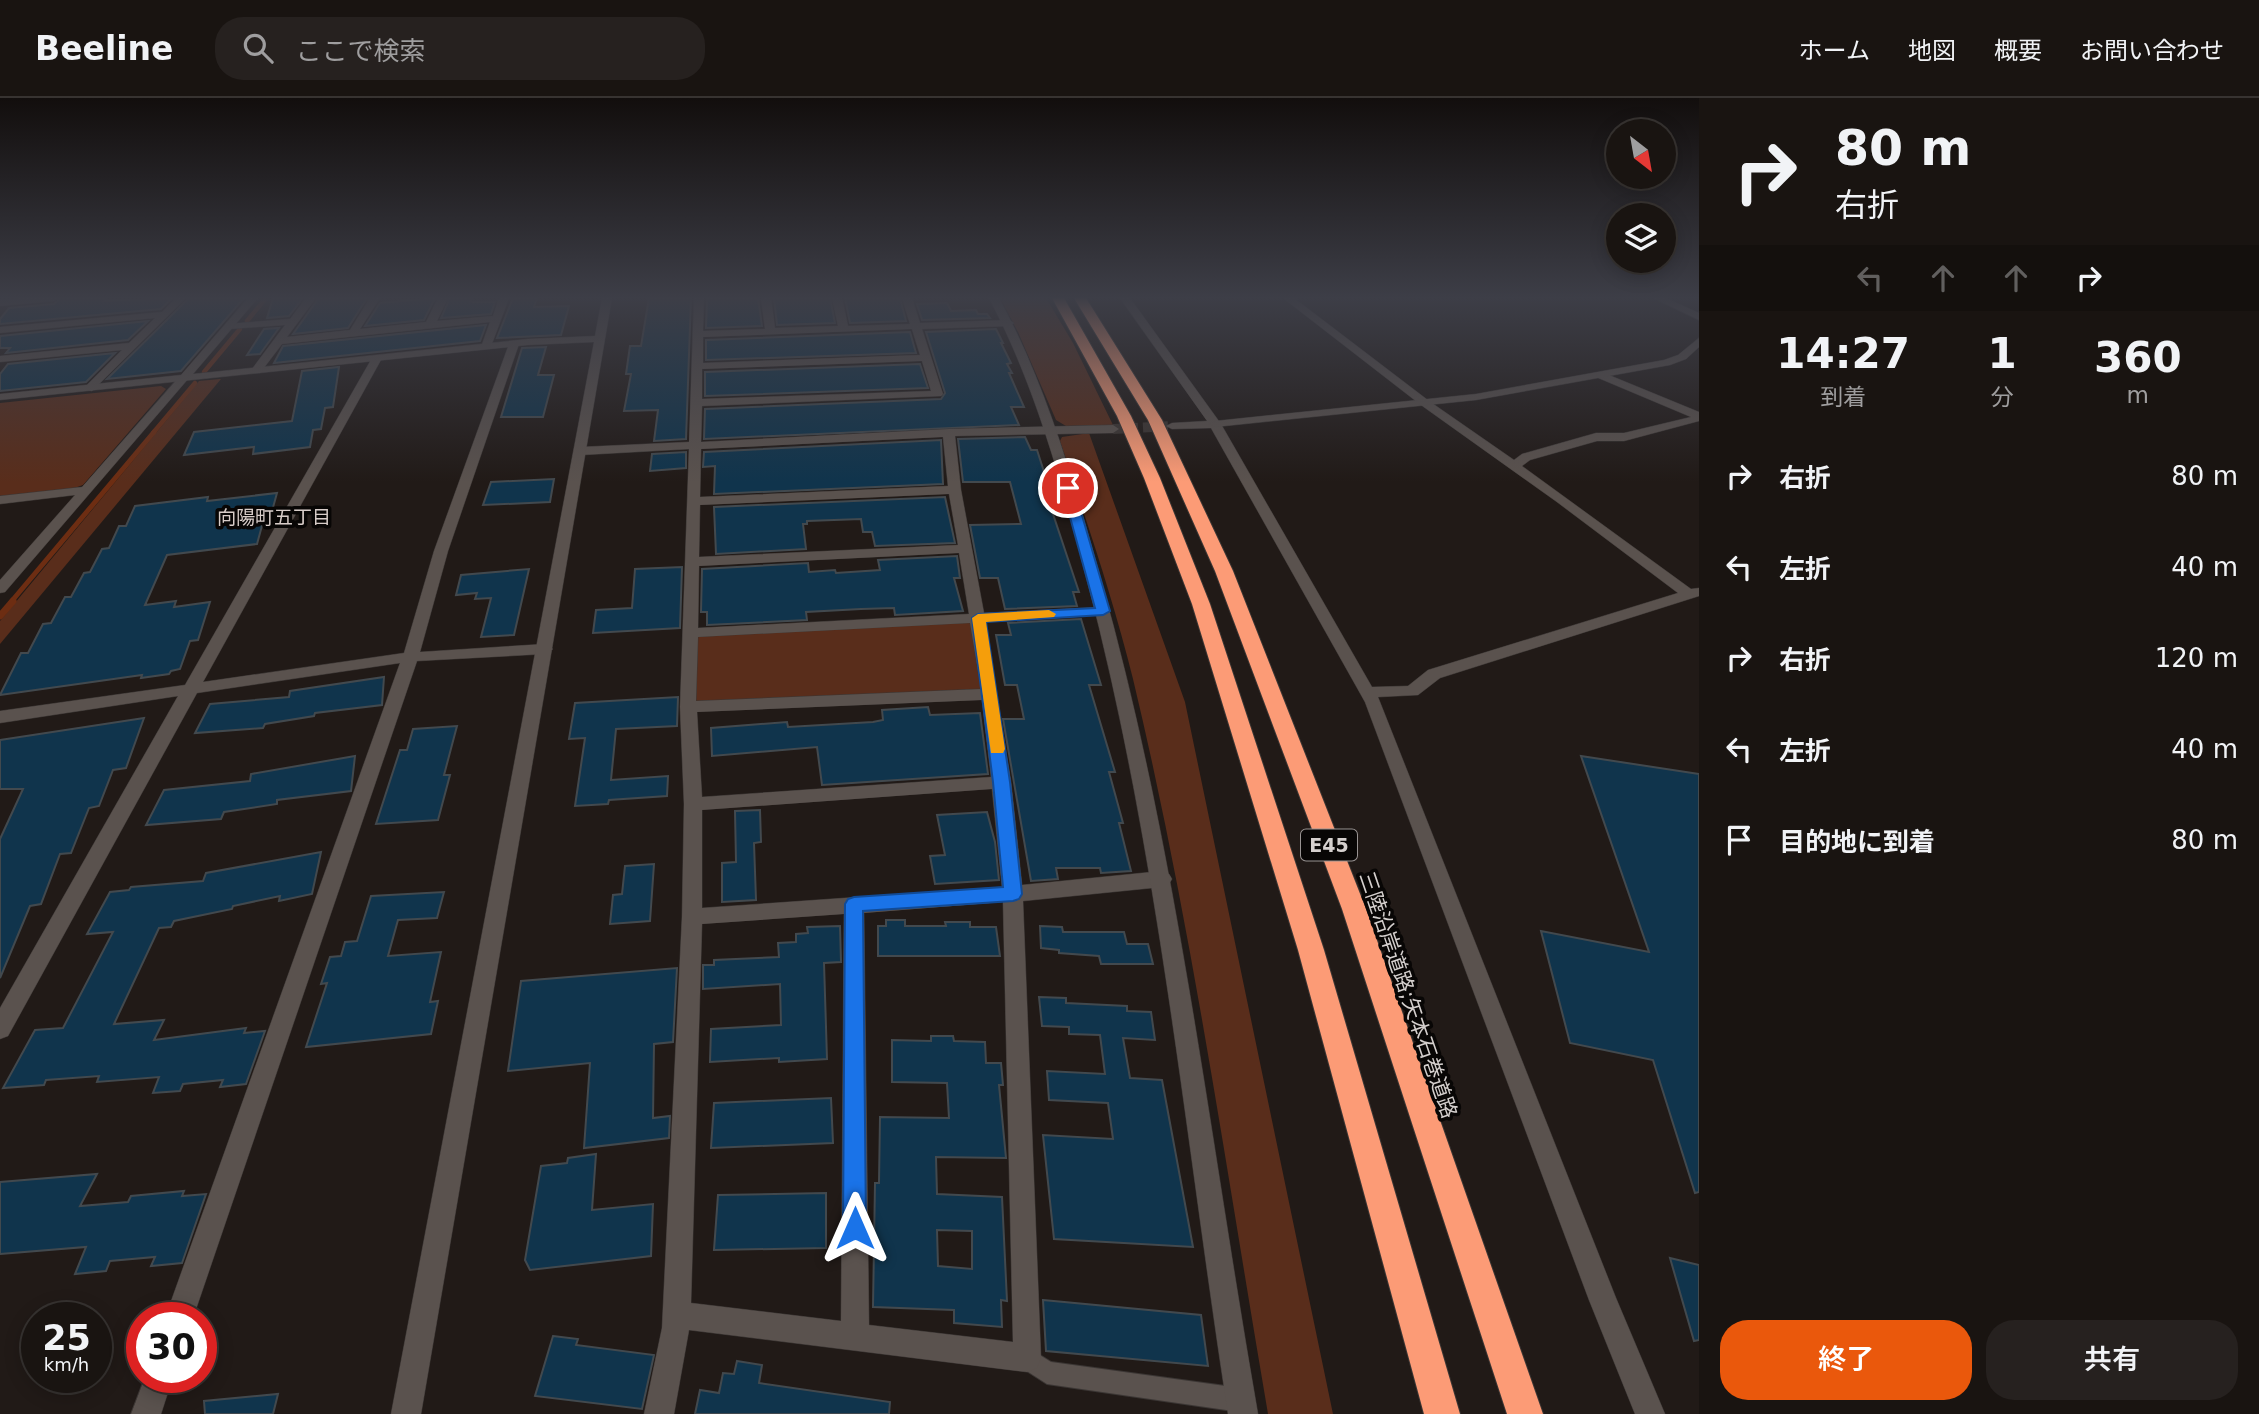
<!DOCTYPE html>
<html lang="ja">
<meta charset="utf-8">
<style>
:root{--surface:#191411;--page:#26211f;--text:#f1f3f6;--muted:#9f9e9f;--line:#373331;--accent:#ea580c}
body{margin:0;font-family:"DejaVu Sans","Noto Sans JP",sans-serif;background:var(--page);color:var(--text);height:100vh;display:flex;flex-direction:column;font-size:26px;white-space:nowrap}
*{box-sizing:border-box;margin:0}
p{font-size:23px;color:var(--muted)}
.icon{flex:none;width:38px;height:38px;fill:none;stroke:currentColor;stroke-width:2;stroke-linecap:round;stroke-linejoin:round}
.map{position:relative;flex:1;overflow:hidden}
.side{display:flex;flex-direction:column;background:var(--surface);width:560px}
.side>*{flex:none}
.guide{background:#191411;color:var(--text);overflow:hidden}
.needle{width:46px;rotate:149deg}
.controls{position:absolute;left:1606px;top:21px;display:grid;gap:14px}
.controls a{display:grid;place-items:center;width:70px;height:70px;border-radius:50%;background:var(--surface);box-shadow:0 4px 18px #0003,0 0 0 2px var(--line);font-size:35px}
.speed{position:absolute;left:21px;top:1204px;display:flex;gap:14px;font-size:35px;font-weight:700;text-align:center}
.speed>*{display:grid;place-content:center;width:91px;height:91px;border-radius:50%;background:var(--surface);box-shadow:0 4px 18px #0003,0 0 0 2px var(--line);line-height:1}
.speed small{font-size:18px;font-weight:400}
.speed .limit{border:10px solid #d22;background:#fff;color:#111}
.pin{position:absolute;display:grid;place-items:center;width:60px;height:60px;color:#fff;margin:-30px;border:4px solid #fff;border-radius:50%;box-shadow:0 2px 7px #0007}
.me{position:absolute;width:77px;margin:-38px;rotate:0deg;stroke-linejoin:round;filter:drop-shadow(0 0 5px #0008)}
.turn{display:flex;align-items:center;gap:24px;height:147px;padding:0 21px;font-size:32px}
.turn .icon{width:91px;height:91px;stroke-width:2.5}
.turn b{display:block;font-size:49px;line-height:60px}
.lanes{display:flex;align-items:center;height:66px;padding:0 21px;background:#0003;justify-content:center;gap:35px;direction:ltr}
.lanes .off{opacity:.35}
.eta{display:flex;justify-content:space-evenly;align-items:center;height:119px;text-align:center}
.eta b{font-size:42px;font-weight:600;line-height:49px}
.button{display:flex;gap:14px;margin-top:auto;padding:14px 21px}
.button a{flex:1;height:80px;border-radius:28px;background:var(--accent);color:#fff;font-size:28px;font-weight:600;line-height:80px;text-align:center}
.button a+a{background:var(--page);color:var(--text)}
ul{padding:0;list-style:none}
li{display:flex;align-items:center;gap:21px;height:91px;padding:0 21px}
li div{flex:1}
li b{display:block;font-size:26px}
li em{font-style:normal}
header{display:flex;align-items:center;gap:42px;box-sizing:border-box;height:98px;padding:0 35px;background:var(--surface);border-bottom:2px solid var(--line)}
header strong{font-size:33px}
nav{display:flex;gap:38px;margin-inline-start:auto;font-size:24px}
.search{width:490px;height:63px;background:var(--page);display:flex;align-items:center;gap:18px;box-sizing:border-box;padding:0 24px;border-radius:28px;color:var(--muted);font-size:26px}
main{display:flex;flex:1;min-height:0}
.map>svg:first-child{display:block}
.green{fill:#592d1b}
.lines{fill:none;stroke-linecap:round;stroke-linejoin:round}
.stream-far2{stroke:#6d2d12;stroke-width:4.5}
.stream-far1{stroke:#6d2d12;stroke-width:5}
.stream{stroke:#6d2d12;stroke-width:7}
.building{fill:#10344c;stroke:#42494e;stroke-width:2;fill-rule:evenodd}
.minor-tunnel{stroke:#3c3532;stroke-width:10;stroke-dasharray:10 5;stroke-linecap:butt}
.pedestrian-casing{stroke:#3b3634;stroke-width:2}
.minor-casing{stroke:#3b3634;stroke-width:1}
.tertiary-casing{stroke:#3b3634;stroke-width:1}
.motorway-casing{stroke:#3b3634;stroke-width:2}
.pedestrian{fill:#5a524e;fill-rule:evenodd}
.minor{fill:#5a524e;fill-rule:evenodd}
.tertiary{fill:#5a524e;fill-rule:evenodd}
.motorway{fill:#fc9b76;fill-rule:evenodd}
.route{fill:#1a73e8;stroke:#114b97;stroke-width:2}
.slow{fill:#f59e0b}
.labels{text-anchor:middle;stroke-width:7;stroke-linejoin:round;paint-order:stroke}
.far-neighbourhood-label{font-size:19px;fill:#d8cdc9;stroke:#080605}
.shield{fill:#080605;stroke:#989392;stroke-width:2}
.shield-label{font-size:19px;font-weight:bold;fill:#d5d0ce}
.street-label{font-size:21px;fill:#d5d0ce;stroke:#080605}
</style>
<header>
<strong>Beeline</strong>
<div class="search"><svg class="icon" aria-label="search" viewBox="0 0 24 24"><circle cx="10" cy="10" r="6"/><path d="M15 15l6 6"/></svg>ここで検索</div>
<nav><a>ホーム</a><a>地図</a><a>概要</a><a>お問い合わせ</a></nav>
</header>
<main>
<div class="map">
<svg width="1699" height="1316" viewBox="0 0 1699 1316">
<rect width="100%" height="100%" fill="#211a17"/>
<g class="green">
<path d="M1000,200H1046L1073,245L1113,327L1066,328L1056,322L1018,234Z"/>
<path d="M220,281H221L0,546V523L199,283Z"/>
<path d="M161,288L166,291L83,387L69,392L0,400V305Z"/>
<path d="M1089,335L1185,604L1333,1316H1268C1226,1071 1191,823 1133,581C1113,500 1086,422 1060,343L1062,339Z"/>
<path d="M978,520L990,596L688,609L691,535Z"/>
</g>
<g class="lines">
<g class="stream-far2">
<path d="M247,223L266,200"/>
<path d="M204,274L240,231"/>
<path d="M153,335L195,285"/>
</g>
<path class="stream-far1" d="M11,504L154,334"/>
<path class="stream" d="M0,518L13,503"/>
</g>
<g class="building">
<path d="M61,200H106L104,203L172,200L161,211L0,226V221L9,210L54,206Z"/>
<path d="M189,200H244L181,273L107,281Z"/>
<path d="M273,200H299L302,201L289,218L267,220Z"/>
<path d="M345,200H367L348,230L293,236L318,201Z"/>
<path d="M435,200L424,222L365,228L380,205Z"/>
<path d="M450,200H471L470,203L472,204H495L491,216L441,220Z"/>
<path d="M513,200H537L534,209L569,208L561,237L497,240Z"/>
<path d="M649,200H691L686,341L654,343L658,312L624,313L631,276H626L630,248H641Z"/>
<path d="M707,200H758L762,228L706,230Z"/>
<path d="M774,200H830L835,225L777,227Z"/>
<path d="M845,200H900L906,223L850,225Z"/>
<path d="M947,205L951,213L976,212L978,216H987L990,220L922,222L917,206Z"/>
<path d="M148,223L128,242L6,255L10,250H0V238Z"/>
<path d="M486,227L480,243L274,265L283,248Z"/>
<path d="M279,230L260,256L247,257L264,231Z"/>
<path d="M996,231L1003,245H1001L1011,265L1007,266L1012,275H1009L1024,309H1011L1019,327L704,341L705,311L941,301L945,295L926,234Z"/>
<path d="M910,234L916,255L706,262V242Z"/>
<path d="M546,249L538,277H554L543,319H501L522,250Z"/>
<path d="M115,255L86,284L0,293V276L8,266Z"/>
<path d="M920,266L928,290L705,298V274Z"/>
<path d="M339,269L333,309L325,310L321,331L313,332L310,349L253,356L254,349L184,357L194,334L292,323L302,273Z"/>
<path d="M1025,339L1031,352H1037L1047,383H1042L1079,494H1073L1077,508L1005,511L998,480H980L970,427L1021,426L1010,384H963L958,341Z"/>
<path d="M941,342L943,386L714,396L715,368L703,369L704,354Z"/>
<path d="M686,354V370L650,373L652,356Z"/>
<path d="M554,381L550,404L483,407L491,384Z"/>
<path d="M277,395L269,424H263L257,446L167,457L145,507L176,503L174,509L210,504L198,542L190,543L180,571L171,573L169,576L141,580L142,577L0,597L21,555H28L43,526L51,525L65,499H71L84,475L90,474L102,451L109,450L119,428H126L135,408L208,399L207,403Z"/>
<path d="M945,399L955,445L875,448L872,434H863L861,421L807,423V426H803L806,451L716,456L714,409Z"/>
<path d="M957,458L960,480H954L963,513L895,517L894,510L861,511L806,514L807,522L707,527V514H701L702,471L808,465L809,474L835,472L836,475L880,472L878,462Z"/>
<path d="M682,469L680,530L593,535L596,512L632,510L635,471Z"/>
<path d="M529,471L514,537L481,539L491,500L475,501L477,495L456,497L461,477Z"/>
<path d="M1081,521L1101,587H1089L1115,674H1109L1123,725H1119L1131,773L1101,775L1100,770H1056L1058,781L1031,783L1003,621H1024L1017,587H1005L996,537H1011L1008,525Z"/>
<path d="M384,579L382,607L315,615L314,618L265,626L263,630L195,635L210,606L289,599L290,593Z"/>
<path d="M678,599L677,628L616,631L611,682L668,678L667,698L609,702L608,706L575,708L585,640L569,641L575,605Z"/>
<path d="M928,609L930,617L980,615L988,676L822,687L817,649L712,658L711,630L787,624L788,629L873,624L883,622L882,612Z"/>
<path d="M144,620L126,670L113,672L99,708L89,710L71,755L60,756L41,806L30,808L0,880V741L23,691H0V642Z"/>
<path d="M457,628L444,677H450L438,722L376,726L400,652H407L413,631Z"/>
<path d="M355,658L351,693L277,702V706L224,714L221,721L146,727L164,692L250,683L251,676Z"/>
<path d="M1581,658L1699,676V1094L1695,1095L1653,962L1570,945L1541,833L1649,854Z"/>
<path d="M760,712L761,744L754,745L756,802L722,804V765L736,764L735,713Z"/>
<path d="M987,714L995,744L999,782L935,786L930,758L945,757L937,717Z"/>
<path d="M321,754L312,796L279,803L280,798L233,808L232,811L174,823L171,829L159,830L114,926L164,922L154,942L246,930L244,935L265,933L246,986L220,989L223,982L183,986L180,993L153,995L159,979L97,984L99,978L46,982L44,987L3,990L35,932L63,930L113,834L87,836L110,794L129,792L131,789L203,783L206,775Z"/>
<path d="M654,766L650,823L610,826L613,797L622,796L625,768Z"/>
<path d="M444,794L437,820L398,822L388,858L441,854L430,904L438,903L431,936L306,949L327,885L321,886L330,859L341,858L345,844L357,843L371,798Z"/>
<path d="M886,822H905V828H946L945,824H970V829H996L1000,858H878V828H886Z"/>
<path d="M840,828L841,864L824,865L827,961L779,964V960L710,964L711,931L781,927L780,886L703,891V867H714V862L779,859L778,845L796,844V836L808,835L807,829Z"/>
<path d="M1040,828L1062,829L1063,834H1124L1127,846H1148L1153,866H1101L1099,858L1059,855V852L1041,850Z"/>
<path d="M677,870L673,944L654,946L653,1020L670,1018L669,1040L584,1050L590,965L508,973L521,883Z"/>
<path d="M1039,899L1066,900V905L1127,908V913L1151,914L1155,942L1123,940L1130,980L1162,982L1193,1149L1054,1141L1043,1037L1113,1041L1108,1005L1049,1002L1047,973L1105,976L1100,937L1069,936V929L1042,928Z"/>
<path d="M931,938H953L954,943L985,944L986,965H1001L1003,987H999L1006,1060L936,1059L937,1096L1002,1099L1007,1203L1001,1202L1002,1229L954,1225V1212L873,1209L875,1085H879L880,1019L949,1020L947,985L892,984V942L931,943ZM937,1132L972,1133V1171L938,1168Z"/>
<path d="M831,1000L833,1045L711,1050L714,1005Z"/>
<path d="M596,1056L592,1112L653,1106L651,1158L530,1172L525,1162L541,1068L567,1065L568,1060Z"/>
<path d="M97,1076L80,1108L128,1104L131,1098L184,1093L182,1098L206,1096L182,1165L151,1168L155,1159L110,1163L106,1173L75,1176L86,1149L0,1156V1084Z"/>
<path d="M826,1095V1150L714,1152L718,1097Z"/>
<path d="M1670,1160L1699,1167V1242L1694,1243Z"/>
<path d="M1043,1202L1201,1217L1208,1268L1046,1253Z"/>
<path d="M553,1238L578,1241L576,1247L654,1257L642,1311L535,1298Z"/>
<path d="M737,1263L762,1267L759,1285L890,1304L889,1316H695L700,1292L719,1295L723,1275L734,1276Z"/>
<path d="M278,1296L273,1316H205L204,1303Z"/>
</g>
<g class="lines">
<path class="minor-tunnel" d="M1113,331L1172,328"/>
<g class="pedestrian-casing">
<path id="pedestrian" d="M1027,1249L1051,1264L1240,1290L1248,1294L1252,1302L1248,1310L1240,1314L1047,1286L1019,1268L1016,1260L1019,1252Z"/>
</g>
<g class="minor-casing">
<g id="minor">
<path d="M23,200H59L54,203L0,208V202Z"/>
<path d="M176,200H186L92,293L83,291L122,252L0,264V258L129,245L155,220L0,235V229L162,214Z"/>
<path d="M306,200H316L287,239L350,232L370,200H380L360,231L426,224L438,200H448L437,223L493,218L499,200H509L490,251L481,249L490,224L282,246L260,275H252V271L285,227L229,231L226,230V226L290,221Z"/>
<path d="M694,200H704L703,233L765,231L761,200H771L775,230L838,228L832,200H842L848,228L910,226L902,200H912L920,225L1009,222L1014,225L1009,228L922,231L943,296L941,298L702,308L701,344L949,331L1113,327L1119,331L1113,335L955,338L961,392L984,515L1103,509L1110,513L1103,517L985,524L1011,684L1022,787L1162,773L1169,776L1172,781L1169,786L1162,789L1023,803L1041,1260L1037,1270L1027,1274L689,1232L674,1316H644L662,1230L682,819L684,706L680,609L689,351L581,357L575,353L581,349L689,344ZM912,231L920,257L703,265V239ZM922,263L931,293L702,301V271ZM943,339L948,388L700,399L701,351ZM949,396L958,447L699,459L700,407ZM959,455L969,516L698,530L699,468ZM970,525L981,591L696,603L698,539ZM982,602L991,679L702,699L697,614ZM992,691L1002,789L702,810V712ZM1003,804L1013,1244L869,1227L864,815ZM844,816L841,1223L691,1205L702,826Z"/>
<path d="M1120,200H1130L1221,326L1372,589L1408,588L1428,572L1678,495L1557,404L1421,307L1283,200H1294L1429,303L1514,362L1522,356L1596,335H1624L1691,319L1596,279V275H1604L1699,314V323L1624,343H1597L1530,362L1522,368L1691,491L1699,490V498L1440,580L1418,597L1378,599L1616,1200L1665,1316H1635L1589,1202L1365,604L1211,330L1172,331L1166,328L1172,325L1207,323Z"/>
<path d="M1653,200H1666L1699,215V222Z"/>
<path d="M514,243L519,246L448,453L420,554L545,546L553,551L545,556L417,563L193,1220H165L400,565L197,595L8,938L0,941V910L178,598L0,625V613L185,587L372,260L377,257L382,260L203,584L404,555L434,453L509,246Z"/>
<path d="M179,279L188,281L5,494L0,495V482L75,397L0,406V398L82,389Z"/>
<path d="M145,1279H173L161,1316H131Z"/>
</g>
</g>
<g class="tertiary-casing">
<g id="tertiary">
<path d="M248,200H258L193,276L528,241L595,238L602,200H612L421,1316H391L594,244L528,247L0,302V296L181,277Z"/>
<path d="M989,200H999C1047,288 1074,385 1101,482C1178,754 1209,1037 1258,1316H1228C1185,1038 1159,755 1087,482C1062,386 1036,289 989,200Z"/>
<path d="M1699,240V249L1686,261L1670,267L1476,302L1215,329L1209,326L1215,323L1476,296L1664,262L1678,257Z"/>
</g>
</g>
<g class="motorway-casing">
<g id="motorway">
<path d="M1052,200H1064L1131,318L1160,380L1210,506L1324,852L1460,1316H1424L1298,852L1192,506L1144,380L1117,318Z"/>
<path d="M1074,200H1086L1162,322L1233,473L1366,811L1543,1316H1507L1342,811L1215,473L1148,322Z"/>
</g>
</g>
<use href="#pedestrian" class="pedestrian"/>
<use href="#minor" class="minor"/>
<use href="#tertiary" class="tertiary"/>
<use href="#motorway" class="motorway"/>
</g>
<linearGradient id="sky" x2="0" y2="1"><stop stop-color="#120e0d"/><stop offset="0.52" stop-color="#3d3e47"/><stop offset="1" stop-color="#3d3e47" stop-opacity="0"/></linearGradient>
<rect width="1699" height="384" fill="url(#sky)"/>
<path class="route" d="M1068,386L1074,390L1110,513L1103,517L986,524L1010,684L1022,796L1019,801L1013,803L863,813L866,1130L863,1139L855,1142L846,1139L843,1130L845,806L848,801L854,799L1003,789L993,684L972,520L978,516L1095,510L1062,390Z"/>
<path class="slow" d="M1049,512L1056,516L1054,519L986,524L1005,651L1003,655H991L972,520L978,516Z"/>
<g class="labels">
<g class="far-neighbourhood-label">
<text x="274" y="426">向陽町五丁目</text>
</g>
<rect class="shield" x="1301" y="731.5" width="56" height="31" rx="5"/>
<g class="shield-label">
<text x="1329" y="754">E45</text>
</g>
<g class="street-label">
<text transform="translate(1408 897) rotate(71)" y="7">三陸沿岸道路;矢本石巻道路</text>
</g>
</g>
</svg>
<div class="controls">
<a><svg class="needle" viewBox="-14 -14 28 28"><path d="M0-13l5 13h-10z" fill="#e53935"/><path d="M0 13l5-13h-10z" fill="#9f9e9f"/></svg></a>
<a><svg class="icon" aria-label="layers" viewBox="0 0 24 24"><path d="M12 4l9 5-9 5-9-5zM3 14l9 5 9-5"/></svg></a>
</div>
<div class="speed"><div>25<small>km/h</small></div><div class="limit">30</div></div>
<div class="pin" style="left:1068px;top:390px;background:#d93025"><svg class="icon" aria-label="arrive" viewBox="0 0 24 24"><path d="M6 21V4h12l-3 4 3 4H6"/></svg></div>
<svg class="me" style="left:855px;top:1130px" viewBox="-20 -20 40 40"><path d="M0-17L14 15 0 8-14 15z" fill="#1a73e8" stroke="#fff" stroke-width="4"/></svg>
</div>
<section class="side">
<div class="guide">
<div class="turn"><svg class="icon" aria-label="right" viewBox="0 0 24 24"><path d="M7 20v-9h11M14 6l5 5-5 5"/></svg><div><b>80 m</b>右折</div></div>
<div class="lanes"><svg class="icon off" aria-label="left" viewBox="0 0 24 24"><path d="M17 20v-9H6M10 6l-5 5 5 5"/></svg><svg class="icon off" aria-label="ahead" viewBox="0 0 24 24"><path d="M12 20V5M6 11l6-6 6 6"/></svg><svg class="icon off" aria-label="ahead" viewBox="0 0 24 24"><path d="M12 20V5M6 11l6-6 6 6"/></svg><svg class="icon" aria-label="right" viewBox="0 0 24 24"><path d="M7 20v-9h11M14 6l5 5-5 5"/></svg></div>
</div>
<div class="eta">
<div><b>14:27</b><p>到着</p></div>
<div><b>1</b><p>分</p></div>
<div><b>360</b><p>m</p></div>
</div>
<ul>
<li><svg class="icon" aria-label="right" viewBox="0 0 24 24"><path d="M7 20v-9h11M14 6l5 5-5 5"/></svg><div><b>右折</b></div><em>80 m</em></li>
<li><svg class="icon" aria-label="left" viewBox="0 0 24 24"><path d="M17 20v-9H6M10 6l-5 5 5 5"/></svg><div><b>左折</b></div><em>40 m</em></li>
<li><svg class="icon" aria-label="right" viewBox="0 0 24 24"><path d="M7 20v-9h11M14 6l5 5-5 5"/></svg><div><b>右折</b></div><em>120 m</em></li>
<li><svg class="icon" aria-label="left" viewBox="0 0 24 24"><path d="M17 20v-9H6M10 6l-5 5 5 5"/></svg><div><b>左折</b></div><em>40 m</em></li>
<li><svg class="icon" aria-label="arrive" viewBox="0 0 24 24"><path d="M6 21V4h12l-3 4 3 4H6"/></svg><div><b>目的地に到着</b></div><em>80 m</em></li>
</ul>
<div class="button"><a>終了</a><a>共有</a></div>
</section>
</main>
